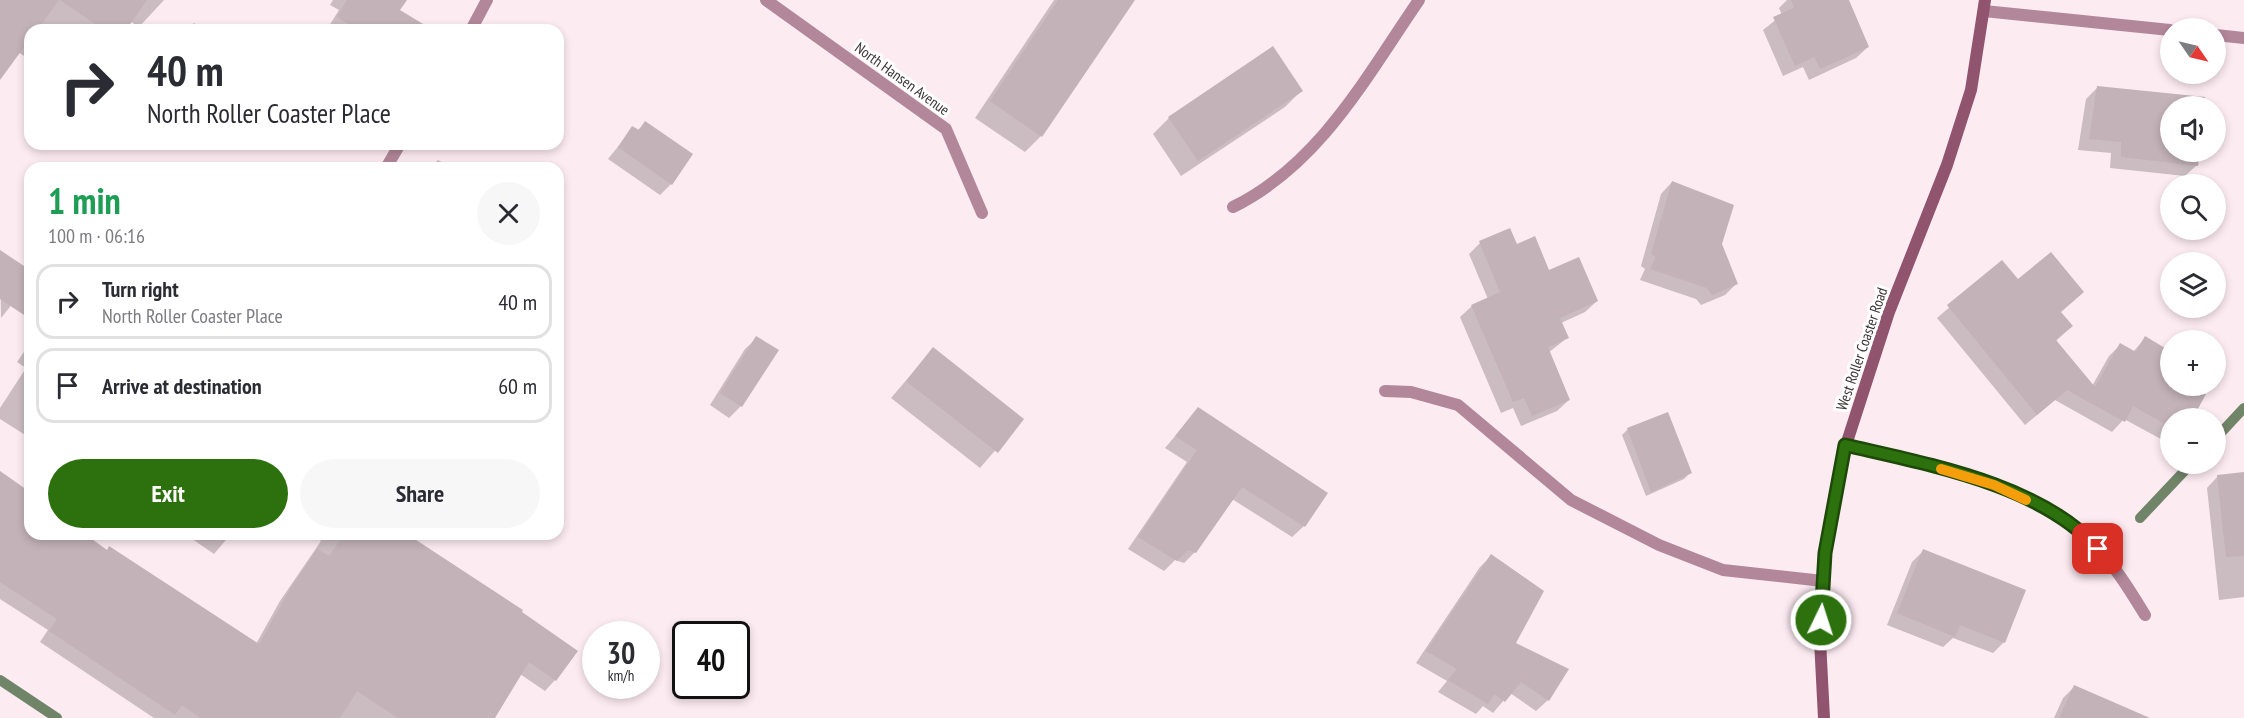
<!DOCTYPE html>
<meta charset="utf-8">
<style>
:root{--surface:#fff;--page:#f7f7f7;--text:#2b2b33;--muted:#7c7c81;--line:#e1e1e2;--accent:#2d710e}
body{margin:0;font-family:"PT Sans Narrow",sans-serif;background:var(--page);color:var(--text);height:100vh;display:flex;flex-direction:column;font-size:22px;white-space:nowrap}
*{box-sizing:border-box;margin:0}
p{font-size:20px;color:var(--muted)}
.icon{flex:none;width:33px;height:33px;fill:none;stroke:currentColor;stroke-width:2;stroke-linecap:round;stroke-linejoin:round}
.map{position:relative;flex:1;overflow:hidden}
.side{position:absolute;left:24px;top:162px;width:540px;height:378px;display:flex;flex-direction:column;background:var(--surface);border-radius:18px;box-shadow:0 3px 9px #0003}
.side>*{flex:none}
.top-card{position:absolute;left:24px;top:24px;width:540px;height:126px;border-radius:18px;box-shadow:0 3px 9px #0003;background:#fff;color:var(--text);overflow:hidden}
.needle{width:39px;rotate:124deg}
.fabs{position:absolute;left:2160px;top:18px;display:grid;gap:12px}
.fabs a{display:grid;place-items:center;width:66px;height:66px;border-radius:50%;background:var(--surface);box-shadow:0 3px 9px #0003;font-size:30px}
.speed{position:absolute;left:582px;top:621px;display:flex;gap:12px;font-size:30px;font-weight:700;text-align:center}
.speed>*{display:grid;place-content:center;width:78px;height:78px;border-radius:50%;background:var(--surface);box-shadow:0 3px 9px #0003;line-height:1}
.speed small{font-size:15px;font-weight:400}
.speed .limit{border:3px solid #111;border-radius:9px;background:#fff;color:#111}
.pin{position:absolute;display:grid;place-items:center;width:51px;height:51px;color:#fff;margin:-26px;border-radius:12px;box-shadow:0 3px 9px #0006}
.me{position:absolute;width:66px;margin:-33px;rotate:4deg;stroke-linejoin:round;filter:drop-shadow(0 0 4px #0008)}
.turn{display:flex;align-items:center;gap:21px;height:126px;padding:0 24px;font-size:27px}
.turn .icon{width:78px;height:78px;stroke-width:2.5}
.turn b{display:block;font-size:42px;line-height:51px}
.round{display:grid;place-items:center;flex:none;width:63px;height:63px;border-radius:32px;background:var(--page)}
.head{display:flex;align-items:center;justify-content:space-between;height:102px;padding:0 24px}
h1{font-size:36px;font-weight:600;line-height:45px;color:#1e9e55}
.cta{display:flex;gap:12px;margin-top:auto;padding:12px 24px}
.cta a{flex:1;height:69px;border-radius:36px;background:var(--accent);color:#fff;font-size:24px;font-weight:600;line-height:69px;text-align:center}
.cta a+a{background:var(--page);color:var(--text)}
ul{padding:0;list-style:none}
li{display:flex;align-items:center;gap:18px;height:75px;margin:0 12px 9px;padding:0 12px;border:3px solid var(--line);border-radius:18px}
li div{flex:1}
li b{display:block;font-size:22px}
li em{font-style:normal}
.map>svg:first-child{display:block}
.shadow{fill:#0003}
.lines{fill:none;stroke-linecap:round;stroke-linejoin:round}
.stream{stroke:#708468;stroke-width:10}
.building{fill:#c3b2b8}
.lane{stroke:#b28799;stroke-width:12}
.street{stroke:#b28799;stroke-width:12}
.secondary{stroke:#90546f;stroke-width:12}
.route-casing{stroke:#1d4909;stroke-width:15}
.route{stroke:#2d710e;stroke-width:10}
.slow{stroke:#f59e0b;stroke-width:10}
.labels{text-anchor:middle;stroke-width:6;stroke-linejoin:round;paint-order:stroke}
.street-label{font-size:15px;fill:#3c3537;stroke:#fefefe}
</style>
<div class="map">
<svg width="2244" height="718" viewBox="0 0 2244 718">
<rect width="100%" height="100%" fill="#fdebf2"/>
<g class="shadow">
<path d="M3,0H164L139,27L130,21L124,30H30V60L18,52L0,77V4Z"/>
<path d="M333,0H405L398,10L430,30H335L329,26L339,10L330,5Z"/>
<path d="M1054,0H1133L1041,136L1025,152L975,118Z"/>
<path d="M1787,0H1847L1868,47L1856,58L1809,80L1803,67L1783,76L1763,30L1782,15L1779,8Z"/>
<path d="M194,23L205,30H187Z"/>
<path d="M2098,87L2204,98L2203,106H2170V152H2198L2197,165L2185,176L2110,168L2111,153L2078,150L2086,99Z"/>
<path d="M1301,91L1285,107L1181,176L1153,134L1169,118Z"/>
<path d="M645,123L671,184L660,195L608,159L633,128L637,131Z"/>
<path d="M438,160L452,168H431Z"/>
<path d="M1672,182L1720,244L1736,284L1725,295L1701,305L1696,299L1640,280L1645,269L1641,266L1661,194Z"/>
<path d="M1480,243L1516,246L1548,272L1597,301L1585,312L1561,323L1567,338L1548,353L1569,400L1557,411L1521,426L1513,408L1501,413L1460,317L1472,306L1488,299L1469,254Z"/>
<path d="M0,251L30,272V282L1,318Z"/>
<path d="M2002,262L2018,281L2060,313L2071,326L2055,342L2092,386L2109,356L2120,345L2133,352L2145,338L2170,352V386H2188L2204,395L2191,418H2170V444L2124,419L2112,432L2055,400L2025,425L1937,318Z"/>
<path d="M757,338L777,351L741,406L729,418L710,405L745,349Z"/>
<path d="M30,343V438L0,419V408L26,368L17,362Z"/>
<path d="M933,349L1022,419L980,468L891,398Z"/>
<path d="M1198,409L1304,526L1292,537L1232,499L1195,552L1184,563L1175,560L1164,571L1128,549L1187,462L1165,448Z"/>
<path d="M1628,429L1690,473L1684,479L1646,496L1622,435Z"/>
<path d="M0,473L30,495V534H82L106,552L256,644L280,601L321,541L311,534H405L520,613L555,680L545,691L520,674L493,718H154L40,642L48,630L0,599Z"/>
<path d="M2244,473V597L2219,600L2207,488L2218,476Z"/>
<path d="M185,534H231L214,554Z"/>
<path d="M1923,551L2004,642L1993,653L1953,638L1943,647L1887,625L1912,562Z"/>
<path d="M1491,556L1514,644L1548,700L1536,711L1510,693L1493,713L1483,706L1476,714L1438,692L1447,681L1416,663L1480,567Z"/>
<path d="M2074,687L2146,718H2054L2063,698Z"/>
</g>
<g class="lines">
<g class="stream">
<path d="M2216,438L2244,408"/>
<path d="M2140,518L2191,464"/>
<path d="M0,680L57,718"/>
</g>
</g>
<g class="building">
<path d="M0,0H59L37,30H30V39L0,80Z"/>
<path d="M60,0H147L126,30H104Z"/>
<path d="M347,0H407L400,10L433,30H358L337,17Z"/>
<path d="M1058,0H1135L1042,137L990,101Z"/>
<path d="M1791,0H1849L1869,47L1820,69L1814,57L1795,66L1773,17L1794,8Z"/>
<path d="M1273,46L1303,91L1198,161L1168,117Z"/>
<path d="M2097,86L2205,97L2204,106H2170V152H2200L2198,166L2121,157V142L2089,139Z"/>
<path d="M645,121L693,154L672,185L618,147L632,126L639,130Z"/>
<path d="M1672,181L1734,205L1722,244L1738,284L1712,295L1707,288L1650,269L1656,257L1651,254Z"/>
<path d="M1510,228L1517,244L1535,236L1549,270L1579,257L1598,301L1560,318L1569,338L1548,347L1570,400L1532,416L1524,398L1513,402L1471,305L1500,292L1479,241Z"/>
<path d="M0,250L30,270V319L0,299Z"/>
<path d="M2051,252L2084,292L2061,312L2073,326L2056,340L2095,387L2120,343L2136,352L2145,336L2170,351V386H2191L2206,394L2193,418H2170V427L2133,406L2125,422L2067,390L2037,415L1947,305L2002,260L2018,279Z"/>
<path d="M756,336L779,350L742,407L720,393Z"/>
<path d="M933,347L1024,419L998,453L906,381Z"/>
<path d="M1198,407L1328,493L1305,527L1242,487L1196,553L1188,550L1177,561L1138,537L1197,450L1175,436Z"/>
<path d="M1668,412L1692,473L1651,492L1627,428Z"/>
<path d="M0,471L30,492V534H85L107,550L109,546L259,644L290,589L317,549L329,556L344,534H407L523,610L522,612L578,651L556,681L529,662L495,718H398L357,691L340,718H200L182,705L175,715L49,631L57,619L0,582Z"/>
<path d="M2244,472V556L2226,557L2217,475Z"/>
<path d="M1923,549L2026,590L2005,643L1960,625L1955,637L1897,613Z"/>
<path d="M1491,554L1544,591L1516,643L1569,669L1549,701L1521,682L1505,702L1494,694L1488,704L1448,680L1457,669L1426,651Z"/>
<path d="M2074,685L2150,718H2059Z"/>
</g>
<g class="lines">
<g class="lane">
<path d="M471,30L487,0"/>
<path d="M386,168L400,144"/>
<path d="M1233,207C1320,164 1366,77 1419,0"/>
<path d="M1385,391L1411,392L1458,405L1571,500L1659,545L1723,570L1823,581"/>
</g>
<g class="street">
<path d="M766,0L946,129L982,213"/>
<path d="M1984,11L2170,30"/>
<path d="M2216,35L2244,38"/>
<path d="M1846,445C1919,463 2031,485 2088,538C2111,560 2128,587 2145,615"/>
</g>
<path class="secondary" d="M1824,718L1820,640L1825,553L1846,445L1889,312L1947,165L1971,90L1985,0"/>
</g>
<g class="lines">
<g class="route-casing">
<path id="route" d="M1821,620L1825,553L1845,445C1926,464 2041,484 2098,549"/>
</g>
<use href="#route" class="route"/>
<path class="slow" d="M1941,469L1994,485L2026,500"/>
</g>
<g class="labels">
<g class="street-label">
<text transform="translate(902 79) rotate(36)" y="5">North Hansen Avenue</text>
<text transform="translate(1862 349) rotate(-71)" y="5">West Roller Coaster Road</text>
</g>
</g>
</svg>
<div class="fabs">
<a><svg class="needle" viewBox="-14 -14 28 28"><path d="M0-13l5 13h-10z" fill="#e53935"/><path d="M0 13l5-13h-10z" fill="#7c7c81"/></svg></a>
<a><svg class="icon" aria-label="sound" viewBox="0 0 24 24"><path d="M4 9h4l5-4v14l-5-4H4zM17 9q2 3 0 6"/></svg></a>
<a><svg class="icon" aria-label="search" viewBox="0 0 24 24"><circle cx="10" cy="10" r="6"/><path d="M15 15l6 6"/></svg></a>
<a><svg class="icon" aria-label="layers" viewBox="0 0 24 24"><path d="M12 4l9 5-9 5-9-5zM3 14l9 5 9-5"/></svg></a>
<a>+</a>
<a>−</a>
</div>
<div class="speed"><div>30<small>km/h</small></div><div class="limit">40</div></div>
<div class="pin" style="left:2098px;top:549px;background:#d93025"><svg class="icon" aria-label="arrive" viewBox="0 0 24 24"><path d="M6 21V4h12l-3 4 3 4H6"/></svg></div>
<svg class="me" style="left:1821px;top:620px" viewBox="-20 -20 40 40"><circle r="17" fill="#2d710e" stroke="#fff" stroke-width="3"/><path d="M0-11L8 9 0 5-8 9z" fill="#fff"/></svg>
<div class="top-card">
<div class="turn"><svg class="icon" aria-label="right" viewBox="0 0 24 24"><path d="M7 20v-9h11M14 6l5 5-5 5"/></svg><div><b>40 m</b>North Roller Coaster Place</div></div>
</div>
<section class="side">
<div class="head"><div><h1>1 min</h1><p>100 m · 06:16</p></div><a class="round"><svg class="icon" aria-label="close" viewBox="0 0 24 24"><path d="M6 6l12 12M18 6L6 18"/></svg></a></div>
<ul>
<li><svg class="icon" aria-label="right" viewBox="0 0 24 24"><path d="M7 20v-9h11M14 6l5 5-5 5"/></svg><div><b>Turn right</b><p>North Roller Coaster Place</p></div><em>40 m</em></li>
<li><svg class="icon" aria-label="arrive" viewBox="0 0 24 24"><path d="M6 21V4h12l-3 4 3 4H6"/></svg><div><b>Arrive at destination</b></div><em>60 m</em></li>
</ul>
<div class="cta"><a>Exit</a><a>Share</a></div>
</section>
</div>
